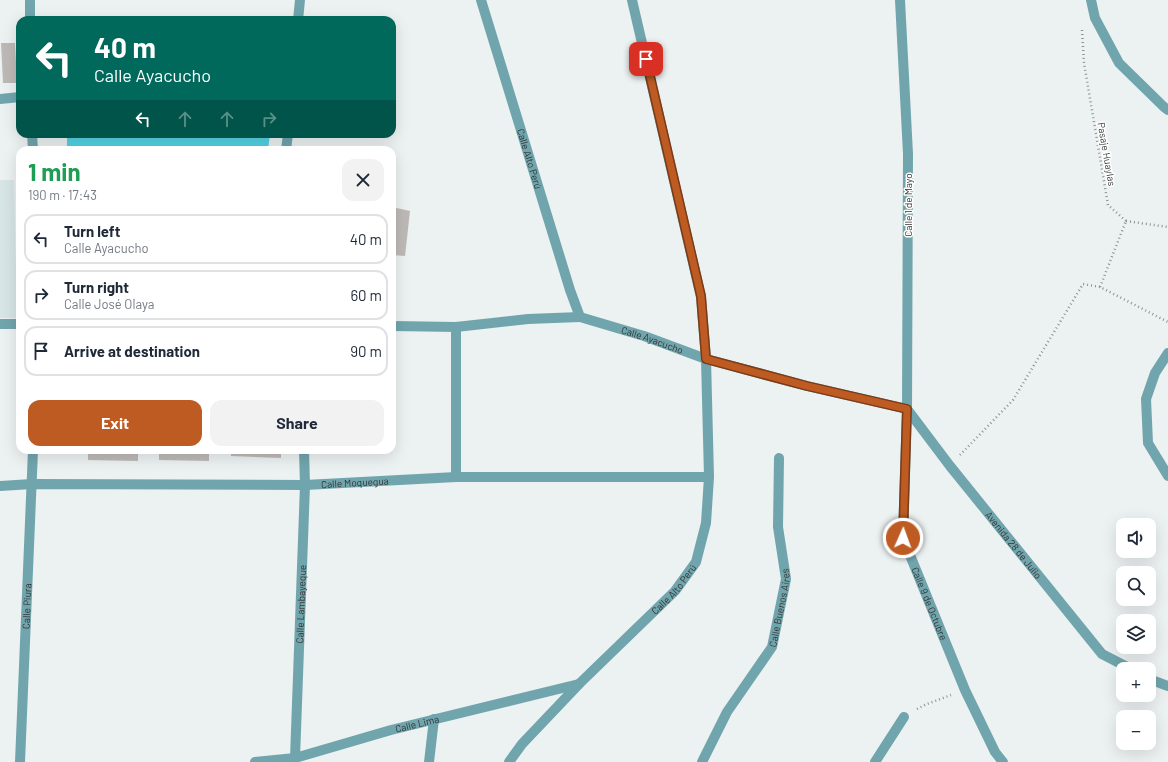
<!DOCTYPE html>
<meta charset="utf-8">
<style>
:root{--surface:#fff;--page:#f2f2f3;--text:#1f2937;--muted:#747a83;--line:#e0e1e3;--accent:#be5b23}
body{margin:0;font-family:Barlow,sans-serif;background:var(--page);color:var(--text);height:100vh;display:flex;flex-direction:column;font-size:15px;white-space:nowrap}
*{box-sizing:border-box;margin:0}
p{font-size:13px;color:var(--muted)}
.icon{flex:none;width:22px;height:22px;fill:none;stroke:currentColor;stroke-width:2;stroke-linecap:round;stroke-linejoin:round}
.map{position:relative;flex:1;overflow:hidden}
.details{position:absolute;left:16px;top:146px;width:380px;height:308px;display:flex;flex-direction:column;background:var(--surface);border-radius:12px;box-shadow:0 4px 16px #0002}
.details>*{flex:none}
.banner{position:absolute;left:16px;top:16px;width:380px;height:122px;border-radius:12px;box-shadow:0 4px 16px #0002;background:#00695c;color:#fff;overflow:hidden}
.controls{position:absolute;left:1116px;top:518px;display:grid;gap:8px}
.controls a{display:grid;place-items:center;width:40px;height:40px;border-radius:8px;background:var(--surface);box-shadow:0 4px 16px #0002;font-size:20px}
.pin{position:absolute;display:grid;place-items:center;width:34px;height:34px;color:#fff;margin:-17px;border-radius:8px;box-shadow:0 2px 6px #0006}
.me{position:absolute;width:44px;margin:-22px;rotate:2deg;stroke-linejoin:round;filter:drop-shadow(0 0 3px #0008)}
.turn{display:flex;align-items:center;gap:14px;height:84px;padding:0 12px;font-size:18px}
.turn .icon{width:52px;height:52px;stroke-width:2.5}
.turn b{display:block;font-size:28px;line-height:34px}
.lanes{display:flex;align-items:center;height:38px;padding:0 12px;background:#0003;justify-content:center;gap:20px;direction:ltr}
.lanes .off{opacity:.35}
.round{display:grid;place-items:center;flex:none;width:42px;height:42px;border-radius:12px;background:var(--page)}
.head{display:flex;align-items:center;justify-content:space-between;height:68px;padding:0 12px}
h1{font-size:24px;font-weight:700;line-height:30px;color:#1e9e55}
.button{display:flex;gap:8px;margin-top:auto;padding:8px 12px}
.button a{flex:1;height:46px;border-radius:12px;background:var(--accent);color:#fff;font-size:16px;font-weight:700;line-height:46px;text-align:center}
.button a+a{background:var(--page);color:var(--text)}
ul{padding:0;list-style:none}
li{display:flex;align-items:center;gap:12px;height:50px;margin:0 8px 6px;padding:0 4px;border:2px solid var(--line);border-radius:12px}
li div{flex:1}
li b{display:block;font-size:15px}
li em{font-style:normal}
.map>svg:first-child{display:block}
.built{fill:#d7e5e7}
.green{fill:#53d2e3}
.building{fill:#bdb9b7}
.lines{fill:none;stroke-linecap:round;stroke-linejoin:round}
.path{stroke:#8e9292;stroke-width:2.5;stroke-dasharray:1 3;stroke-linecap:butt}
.service{stroke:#71a5ad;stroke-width:10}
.minor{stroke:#71a5ad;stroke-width:10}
.tertiary{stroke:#71a5ad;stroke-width:10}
.route-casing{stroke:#7c3b17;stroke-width:10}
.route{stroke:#be5b23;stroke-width:7}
.labels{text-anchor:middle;stroke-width:3;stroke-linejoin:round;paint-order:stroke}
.street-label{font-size:10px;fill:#333535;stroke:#fff}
</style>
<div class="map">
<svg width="1168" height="762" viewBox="0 0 1168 762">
<rect width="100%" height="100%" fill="#ecf1f1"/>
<path class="built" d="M0,180H14L17,318H0Z"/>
<path class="green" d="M67,134H270L268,150H67Z"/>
<g class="building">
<path d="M1,43H15L17,83H3Z"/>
<path d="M392,207L410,211L405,256L392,255Z"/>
<path d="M88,450H138V461L88,460Z"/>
<path d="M159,450H209V461L159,460Z"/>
<path d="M231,450H281V458L231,456Z"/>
</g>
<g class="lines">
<g class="path">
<path d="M1082,30L1084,63L1108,205L1126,221"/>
<path d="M1126,221L1168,227"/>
<path d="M1100,287L1126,221"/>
<path d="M960,455L1013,400L1083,284L1100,287L1168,322"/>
<path d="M917,709L927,704L951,695"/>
</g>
<path class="service" d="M875,762L904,717"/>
<g class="minor">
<path id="s1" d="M900,0L908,154L907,409L903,538L965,690L995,752L1003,762"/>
<path d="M1091,0L1095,18L1119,63L1164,107L1168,110"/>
<path d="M30,20V0"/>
<path d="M298,20L300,0"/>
<path d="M0,99L20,97"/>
<path d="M32,134L33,150"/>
<path d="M286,150L288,134"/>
<path d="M0,324H20"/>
<path d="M392,326L456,327L528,319L580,317"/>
<path d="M1168,353L1155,373L1146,399L1148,443L1168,476"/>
<path d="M456,477V327"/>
<path id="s2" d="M0,486L32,484L305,485L456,477H709"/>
<path id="s3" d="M295,758L305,485L304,450"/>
<path id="s4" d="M20,762L33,450"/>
<path id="s5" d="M255,762L295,758L391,730L579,684"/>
<path d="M429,762L434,719"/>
<path id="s6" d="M509,762L522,744L579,684L675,591L696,562L706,523L709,477L706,359L701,297L632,0"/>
<path id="s7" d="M702,762L727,712L772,647L786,579L778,527L779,458"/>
</g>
<g class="tertiary">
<path id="s8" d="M481,0L570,290L580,317L644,336L706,359L807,386L907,409L950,466L1102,654L1131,669"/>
<path d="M1149,679L1168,686"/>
</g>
</g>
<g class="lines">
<g class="route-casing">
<path id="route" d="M646,59L701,296L706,359L807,386L907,409L903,538"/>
</g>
<use href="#route" class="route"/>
</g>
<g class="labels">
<g class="street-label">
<text transform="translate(1107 154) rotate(80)" y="4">Pasaje Huaylas</text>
<text dy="4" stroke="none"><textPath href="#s8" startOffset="166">Calle Alto Perú</textPath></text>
<text transform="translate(908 205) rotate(-90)" y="4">Calle 1 de Mayo</text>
<text dy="4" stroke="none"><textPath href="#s8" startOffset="408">Calle Ayacucho</textPath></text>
<text dy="4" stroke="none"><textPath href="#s2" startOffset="355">Calle Moquegua</textPath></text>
<text dy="4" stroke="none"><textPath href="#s8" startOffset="845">Avenida 28 de Julio</textPath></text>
<text dy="4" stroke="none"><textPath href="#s6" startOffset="239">Calle Alto Perú</textPath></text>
<text dy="4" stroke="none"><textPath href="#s1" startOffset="609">Calle 9 de Octubre</textPath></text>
<text dy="4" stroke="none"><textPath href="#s3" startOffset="154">Calle Lambayeque</textPath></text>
<text dy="4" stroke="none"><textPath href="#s4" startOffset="156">Calle Piura</textPath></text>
<text dy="4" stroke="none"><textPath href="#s7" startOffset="175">Calle Buenos Aires</textPath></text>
<text dy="4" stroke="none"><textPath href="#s5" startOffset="167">Calle Lima</textPath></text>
</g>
</g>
</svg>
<div class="controls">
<a><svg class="icon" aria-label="sound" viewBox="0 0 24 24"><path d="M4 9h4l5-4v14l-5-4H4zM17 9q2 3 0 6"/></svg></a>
<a><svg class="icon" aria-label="search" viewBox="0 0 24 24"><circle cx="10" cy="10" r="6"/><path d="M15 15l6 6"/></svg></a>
<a><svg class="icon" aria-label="layers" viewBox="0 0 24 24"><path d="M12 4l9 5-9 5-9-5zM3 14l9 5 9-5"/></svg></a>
<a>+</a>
<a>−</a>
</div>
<div class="pin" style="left:646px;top:59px;background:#d93025"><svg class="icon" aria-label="arrive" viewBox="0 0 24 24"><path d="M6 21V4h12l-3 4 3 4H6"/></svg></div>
<svg class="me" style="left:903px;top:538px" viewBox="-20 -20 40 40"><circle r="17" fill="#be5b23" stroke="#fff" stroke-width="3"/><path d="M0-11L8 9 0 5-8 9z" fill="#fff"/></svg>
<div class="banner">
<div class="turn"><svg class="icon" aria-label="left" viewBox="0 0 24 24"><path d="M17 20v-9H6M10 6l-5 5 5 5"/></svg><div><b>40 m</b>Calle Ayacucho</div></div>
<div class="lanes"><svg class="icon" aria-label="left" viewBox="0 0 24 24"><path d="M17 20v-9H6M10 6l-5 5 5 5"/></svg><svg class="icon off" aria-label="ahead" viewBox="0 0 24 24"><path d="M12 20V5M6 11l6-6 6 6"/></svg><svg class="icon off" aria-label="ahead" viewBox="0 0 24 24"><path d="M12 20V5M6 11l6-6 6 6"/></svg><svg class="icon off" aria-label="right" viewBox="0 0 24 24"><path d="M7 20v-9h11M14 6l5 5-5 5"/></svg></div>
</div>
<section class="details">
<div class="head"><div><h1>1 min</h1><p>190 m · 17:43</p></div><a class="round"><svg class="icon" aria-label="close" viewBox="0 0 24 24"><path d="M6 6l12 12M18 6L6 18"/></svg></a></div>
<ul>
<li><svg class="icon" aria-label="left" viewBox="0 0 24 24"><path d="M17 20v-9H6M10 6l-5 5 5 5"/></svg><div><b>Turn left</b><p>Calle Ayacucho</p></div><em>40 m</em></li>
<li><svg class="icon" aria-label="right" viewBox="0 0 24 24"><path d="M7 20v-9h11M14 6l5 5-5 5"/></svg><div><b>Turn right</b><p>Calle José Olaya</p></div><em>60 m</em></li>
<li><svg class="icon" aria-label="arrive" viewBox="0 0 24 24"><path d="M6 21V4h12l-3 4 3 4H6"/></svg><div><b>Arrive at destination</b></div><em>90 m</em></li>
</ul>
<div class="button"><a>Exit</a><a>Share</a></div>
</section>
</div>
